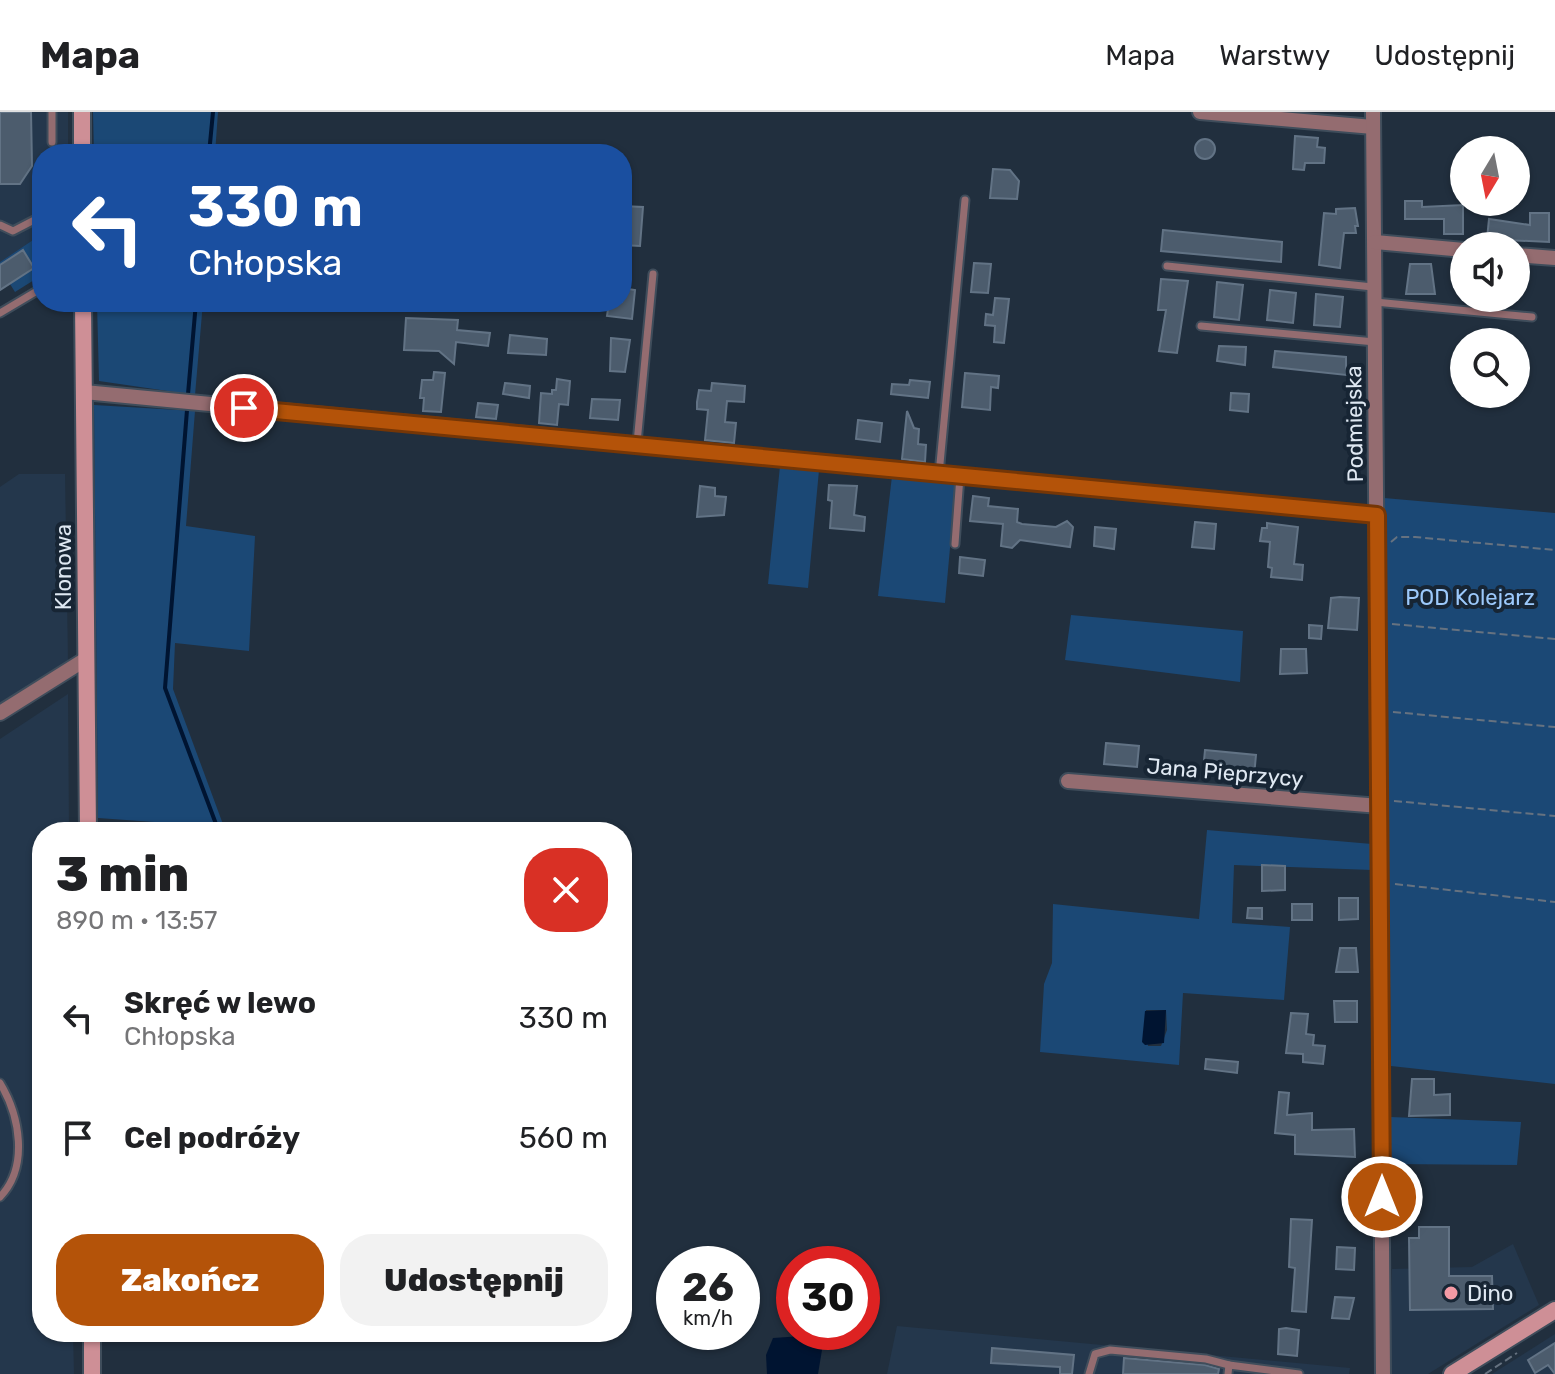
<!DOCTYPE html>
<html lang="pl">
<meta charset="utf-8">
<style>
:root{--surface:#fff;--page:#f2f2f2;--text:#202124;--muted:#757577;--line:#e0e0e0;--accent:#b45309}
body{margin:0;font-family:Rubik,sans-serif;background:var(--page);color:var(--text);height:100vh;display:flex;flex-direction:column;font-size:30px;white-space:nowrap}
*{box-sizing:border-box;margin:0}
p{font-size:26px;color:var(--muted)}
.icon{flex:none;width:44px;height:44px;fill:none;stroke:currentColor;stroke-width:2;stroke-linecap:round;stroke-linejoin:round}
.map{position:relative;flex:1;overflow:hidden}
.panel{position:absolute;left:32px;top:710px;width:600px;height:520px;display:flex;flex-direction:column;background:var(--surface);border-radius:32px;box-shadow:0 2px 6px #0004}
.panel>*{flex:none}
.guide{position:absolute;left:32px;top:32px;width:600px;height:168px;border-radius:32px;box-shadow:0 2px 6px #0004;background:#1a4fa0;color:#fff;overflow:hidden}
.needle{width:52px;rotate:190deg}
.controls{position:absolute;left:1450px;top:24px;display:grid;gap:16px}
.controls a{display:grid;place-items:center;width:80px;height:80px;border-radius:50%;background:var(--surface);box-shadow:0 2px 6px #0004;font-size:40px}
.speed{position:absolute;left:656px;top:1134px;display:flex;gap:16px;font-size:40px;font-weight:700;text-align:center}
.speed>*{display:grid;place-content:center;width:104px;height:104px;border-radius:50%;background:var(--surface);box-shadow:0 2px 6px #0004;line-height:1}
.speed small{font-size:20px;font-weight:400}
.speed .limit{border:12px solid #d22;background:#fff;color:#111}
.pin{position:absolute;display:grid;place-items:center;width:68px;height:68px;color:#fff;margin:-34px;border:4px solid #fff;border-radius:50%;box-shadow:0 2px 8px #0007}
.me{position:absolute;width:88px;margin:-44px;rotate:0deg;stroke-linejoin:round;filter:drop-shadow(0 0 6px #0008)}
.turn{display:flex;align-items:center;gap:28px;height:168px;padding:0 24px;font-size:36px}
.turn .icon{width:104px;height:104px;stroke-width:2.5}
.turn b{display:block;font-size:56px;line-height:68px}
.round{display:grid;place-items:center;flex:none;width:84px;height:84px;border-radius:32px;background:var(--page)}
.summary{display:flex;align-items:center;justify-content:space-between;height:136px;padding:0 24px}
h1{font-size:48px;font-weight:800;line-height:60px}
.action{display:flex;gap:16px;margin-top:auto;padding:16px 24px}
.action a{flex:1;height:92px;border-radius:32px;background:var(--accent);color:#fff;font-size:32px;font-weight:800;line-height:92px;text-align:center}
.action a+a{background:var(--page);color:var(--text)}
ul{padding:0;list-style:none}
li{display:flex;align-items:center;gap:24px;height:120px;padding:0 24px}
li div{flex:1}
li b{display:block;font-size:30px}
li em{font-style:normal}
header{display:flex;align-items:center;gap:48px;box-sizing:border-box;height:112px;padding:0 40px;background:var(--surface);border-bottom:2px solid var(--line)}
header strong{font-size:38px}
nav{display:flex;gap:44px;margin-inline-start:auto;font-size:28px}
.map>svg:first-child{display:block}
.built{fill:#24374c}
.green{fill:#1b4875;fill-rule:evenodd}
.water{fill:#001431}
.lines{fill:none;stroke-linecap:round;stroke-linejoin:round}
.stream{stroke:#001431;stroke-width:4}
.building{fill:#4c5c6d;stroke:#627385;stroke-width:2}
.lane-casing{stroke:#3f4d5b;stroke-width:11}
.street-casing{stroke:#3f4d5b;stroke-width:18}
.secondary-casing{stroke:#3f4d5b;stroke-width:20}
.path{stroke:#667280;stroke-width:2;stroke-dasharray:8 4;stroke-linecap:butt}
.lane{stroke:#946c70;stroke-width:7}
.street{stroke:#946c70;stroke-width:14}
.secondary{stroke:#ce8f96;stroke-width:16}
.route-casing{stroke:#753606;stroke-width:20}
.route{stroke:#b45309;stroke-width:14}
.poi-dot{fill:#f49aa5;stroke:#172534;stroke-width:3}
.labels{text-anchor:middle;stroke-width:8;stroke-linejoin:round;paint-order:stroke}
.street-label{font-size:22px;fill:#dfe8f2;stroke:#172534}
.park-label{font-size:22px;fill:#9cc9fb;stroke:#172534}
.poi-label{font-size:22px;fill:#dfe8f2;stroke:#172534;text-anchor:start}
</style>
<header>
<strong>Mapa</strong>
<nav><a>Mapa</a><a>Warstwy</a><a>Udostępnij</a></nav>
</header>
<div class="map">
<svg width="1555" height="1262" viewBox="0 0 1555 1262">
<rect width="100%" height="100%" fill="#212f3e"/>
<g class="built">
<path d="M0,0H68V42H42V122L0,150Z"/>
<path d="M19,362H65L68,548L0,592V375Z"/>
<path d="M68,582L69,720H42V1220H73L74,1262H0V627Z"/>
<path d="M1513,1132L1539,1193L1428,1262H1390L1392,1157L1472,1155Z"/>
<path d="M897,1214L1350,1256L1349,1262H887Z"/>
<path d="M1555,1222V1262H1492Z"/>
</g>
<g class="green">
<path d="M93,0H218L215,42H94Z"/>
<path d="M42,122V163L15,180L0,156V150Z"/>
<path d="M97,190H203L195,283L99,269Z"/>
<path d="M94,293L195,299L186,414L255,424L249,539L175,531L173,577L224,715L98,706Z"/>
<path d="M780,354L819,358L808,476L768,472Z"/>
<path d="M892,364L956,370L945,491L878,484Z"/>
<path d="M1384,386L1555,401V972L1391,954Z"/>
<path d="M1071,503L1243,519L1240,570L1065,548Z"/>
<path d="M1207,718L1372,732V758L1234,753L1232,811L1290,815L1284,888L1183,881L1179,953L1040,940L1044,872L1052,851L1053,792L1199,807ZM1146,898H1166L1167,918L1161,934H1148Z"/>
<path d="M1390,1005L1521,1010L1517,1053L1391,1052Z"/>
</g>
<g class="water">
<path d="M1166,898L1164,931L1145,933L1142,930L1145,899Z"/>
<path d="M817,1223L823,1232L818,1262H767L766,1243L773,1226Z"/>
</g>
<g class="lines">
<g class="stream">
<path d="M209,42L213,0"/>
<path d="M188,282L196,190"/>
<path d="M187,298L165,576L219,720"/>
</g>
</g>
<g class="building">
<path d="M0,0H31L32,54L20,72H0Z"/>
<path d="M1295,24L1318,26L1317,35L1325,36L1324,51H1305L1304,58L1293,57Z"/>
<circle cx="1205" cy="37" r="10"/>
<path d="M993,57L1010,58L1019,69L1017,87L990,86Z"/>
<path d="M1405,89H1422V95L1463,93V122H1444V107H1405Z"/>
<path d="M622,94L643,95L640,134L622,133Z"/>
<path d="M1355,96L1358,114H1355L1356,121H1344L1340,156L1319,153L1324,101L1336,102V97Z"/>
<path d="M1530,101H1549V130L1487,127L1489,107L1530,113Z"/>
<path d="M1163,118L1282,130L1281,150L1161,139Z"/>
<path d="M23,138L34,156L0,178V153Z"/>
<path d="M974,151L991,152L988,181L971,180Z"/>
<path d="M1410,152H1431L1435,182H1406Z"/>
<path d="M1161,167L1188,169L1177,241L1159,239L1166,198H1158Z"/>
<path d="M1217,170L1243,173L1239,208L1214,205Z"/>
<path d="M622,176L635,178L632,207L607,204L609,190H622Z"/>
<path d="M1270,178L1296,181L1293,211L1267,208Z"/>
<path d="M1316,182L1343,185L1340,215L1314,213Z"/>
<path d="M995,186L1009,187L1004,231L994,230L995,214L985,213L986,202L993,203Z"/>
<path d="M406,206L458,208L457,218L490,221L488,234L456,230L454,252L439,239L404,238Z"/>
<path d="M510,223L547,227L546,243L508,241Z"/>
<path d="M611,226L630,228L625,260L610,259Z"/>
<path d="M1219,234L1246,235L1245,253L1217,249Z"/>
<path d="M1275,239L1346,245V263L1273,255Z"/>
<path d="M434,260L445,261L441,300L423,299L424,286H420L422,268H433Z"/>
<path d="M965,261L999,264L998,276L991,275L990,298L962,295Z"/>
<path d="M557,267L570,269L568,293L559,292L557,313L539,311L541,281L552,282V278H556Z"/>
<path d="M910,268L930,270L928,286L891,282L892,272L909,273Z"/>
<path d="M505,271L530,274L529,286L503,282Z"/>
<path d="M712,271L745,274L744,290L727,289L725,310L736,311L734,331L705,328L708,298L697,297V290L699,278L711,279Z"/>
<path d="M1231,281L1249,282L1248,300L1230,298Z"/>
<path d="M592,287L620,288L618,308L590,306Z"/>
<path d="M478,291L498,293L496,307L476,305Z"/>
<path d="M907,299L914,316L919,317L918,332L926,333L925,350L902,347Z"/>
<path d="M858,308L882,311L880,330L856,327Z"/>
<path d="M829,373L857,374L854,403L865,405L864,419L830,416L832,389L828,388Z"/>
<path d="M700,374L715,376V384L726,385L724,403L697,405Z"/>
<path d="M973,384L989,386L988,394L1018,397L1017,410L1022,412L1056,415L1067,409L1073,415L1070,435L1020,428L1012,436L1001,434L1003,412L970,409Z"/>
<path d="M1195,410L1216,412L1214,437L1192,435Z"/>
<path d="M1267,411L1298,415L1294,452L1303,453L1302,468L1271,465L1272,456L1268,455L1270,430L1260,429L1262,416H1267Z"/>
<path d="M1095,415L1116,417L1114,437L1094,434Z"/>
<path d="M960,445L985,448L983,464L959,461Z"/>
<path d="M1340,485L1359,486L1357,518L1328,516L1331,486Z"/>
<path d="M1309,513L1322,514L1321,527L1309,526Z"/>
<path d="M1281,537H1306L1307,561L1280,562Z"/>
<path d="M1106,631L1139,634L1137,655L1104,652Z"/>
<path d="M1205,638L1256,643L1254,664L1203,659Z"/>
<path d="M1262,753L1285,754V778L1262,779Z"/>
<path d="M1339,786H1358V807L1339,808Z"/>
<rect x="1292" y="792" width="20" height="16"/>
<path d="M1248,796H1262V807L1247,806Z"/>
<path d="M1340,836H1356L1358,860H1336Z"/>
<path d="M1334,889H1357V910H1335Z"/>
<path d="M1291,901L1308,902L1306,922L1314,923L1313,933L1325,934L1323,952L1303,950V942L1286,941Z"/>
<path d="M1206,947L1238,950L1237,961L1205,957Z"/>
<path d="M1412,967H1434V983L1450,982V1003L1409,1004Z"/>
<path d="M1279,980L1289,981L1287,1003L1312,1001V1018L1354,1017L1355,1045L1295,1042V1023L1275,1021Z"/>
<path d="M1291,1107L1312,1108L1306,1200L1292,1199L1295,1156L1289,1155Z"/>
<path d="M1419,1115H1449V1164H1492L1493,1197L1410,1198L1409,1126H1419Z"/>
<path d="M1337,1135L1355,1136L1354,1158L1336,1157Z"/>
<path d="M1335,1185L1354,1186L1349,1207L1332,1206Z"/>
<path d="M1286,1216L1299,1218L1297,1244L1278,1242L1279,1217Z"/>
<path d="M1555,1231V1262L1548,1253L1535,1261L1528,1248Z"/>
<path d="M992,1236L1074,1243L1072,1262H1060V1255L991,1251Z"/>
<path d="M1124,1246L1205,1253L1219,1257L1218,1262H1123Z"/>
</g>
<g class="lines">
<g class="lane-casing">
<g id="lane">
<path d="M52,30V0"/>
<path d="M0,113L13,119L42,104"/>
<path d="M1167,154L1373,175"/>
<path d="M1375,190L1532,205"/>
<path d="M0,201L42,176"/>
<path d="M1201,214L1375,230"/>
<path d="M637,331L653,162"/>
<path d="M939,362L965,88"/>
<path d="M955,432L960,364"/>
<path d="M0,971C20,1004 29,1055 0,1085"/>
<path d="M1089,1262L1095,1242L1110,1238L1206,1247L1229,1253"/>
<path d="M1228,1262L1229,1253L1299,1262"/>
</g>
</g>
<g class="street-casing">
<g id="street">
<path d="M1200,0L1373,15"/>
<path d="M1373,0L1383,1262"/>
<path d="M1375,130L1464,138"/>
<path d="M1516,143L1555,146"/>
<path d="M84,280L1377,403"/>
<path d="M0,601L86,547"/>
<path d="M1068,669L1380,694"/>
</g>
</g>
<g class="secondary-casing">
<g id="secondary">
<path d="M82,0V42"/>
<path d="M83,190L88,720"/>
<path d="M92,1220V1262"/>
<path d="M1452,1262L1555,1198"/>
</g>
</g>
<g class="path">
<path d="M1391,430L1397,425H1415L1555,438"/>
<path d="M1392,512L1555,527"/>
<path d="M1393,600L1555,615"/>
<path d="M1394,689L1555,704"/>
<path d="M1395,772L1555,790"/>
<path d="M1485,1262L1517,1241"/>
</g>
<use href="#lane" class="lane"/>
<use href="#street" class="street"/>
<use href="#secondary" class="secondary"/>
</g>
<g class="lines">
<g class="route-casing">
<path id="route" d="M244,296L1377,403L1382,1085"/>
</g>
<use href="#route" class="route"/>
</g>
<circle class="poi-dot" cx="1451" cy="1181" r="8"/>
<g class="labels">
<g class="street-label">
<text transform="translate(1354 312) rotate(-91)" y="8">Podmiejska</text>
<text transform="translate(63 455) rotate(-90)" y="8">Klonowa</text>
<text transform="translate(1225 660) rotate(5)" y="8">Jana Pieprzycy</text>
</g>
<g class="park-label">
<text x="1470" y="493">POD Kolejarz</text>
</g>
<g class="poi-label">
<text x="1467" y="1189">Dino</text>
</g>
</g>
</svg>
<div class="controls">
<a><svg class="needle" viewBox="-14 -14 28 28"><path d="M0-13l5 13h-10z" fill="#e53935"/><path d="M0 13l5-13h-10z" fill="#757577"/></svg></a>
<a><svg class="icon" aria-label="sound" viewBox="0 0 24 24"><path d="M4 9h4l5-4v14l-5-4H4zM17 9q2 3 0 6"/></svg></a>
<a><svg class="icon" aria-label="search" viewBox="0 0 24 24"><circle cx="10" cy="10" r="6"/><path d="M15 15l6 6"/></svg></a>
</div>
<div class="speed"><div>26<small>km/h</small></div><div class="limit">30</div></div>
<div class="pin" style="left:244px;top:296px;background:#d93025"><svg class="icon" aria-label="arrive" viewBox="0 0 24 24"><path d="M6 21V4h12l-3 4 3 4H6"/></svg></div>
<svg class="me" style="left:1382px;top:1085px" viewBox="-20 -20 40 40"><circle r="17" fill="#b45309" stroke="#fff" stroke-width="3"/><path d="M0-11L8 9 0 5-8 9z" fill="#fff"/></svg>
<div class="guide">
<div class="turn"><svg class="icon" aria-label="left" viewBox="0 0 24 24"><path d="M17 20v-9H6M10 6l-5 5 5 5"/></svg><div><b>330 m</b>Chłopska</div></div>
</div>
<section class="panel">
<div class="summary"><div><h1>3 min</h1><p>890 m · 13:57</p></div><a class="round" style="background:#d93025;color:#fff"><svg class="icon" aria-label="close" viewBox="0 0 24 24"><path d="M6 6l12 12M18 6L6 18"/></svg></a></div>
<ul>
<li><svg class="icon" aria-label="left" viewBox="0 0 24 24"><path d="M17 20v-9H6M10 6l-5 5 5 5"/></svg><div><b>Skręć w lewo</b><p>Chłopska</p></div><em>330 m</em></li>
<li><svg class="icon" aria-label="arrive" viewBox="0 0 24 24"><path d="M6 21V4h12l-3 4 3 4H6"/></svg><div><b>Cel podróży</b></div><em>560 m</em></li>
</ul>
<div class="action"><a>Zakończ</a><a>Udostępnij</a></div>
</section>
</div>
